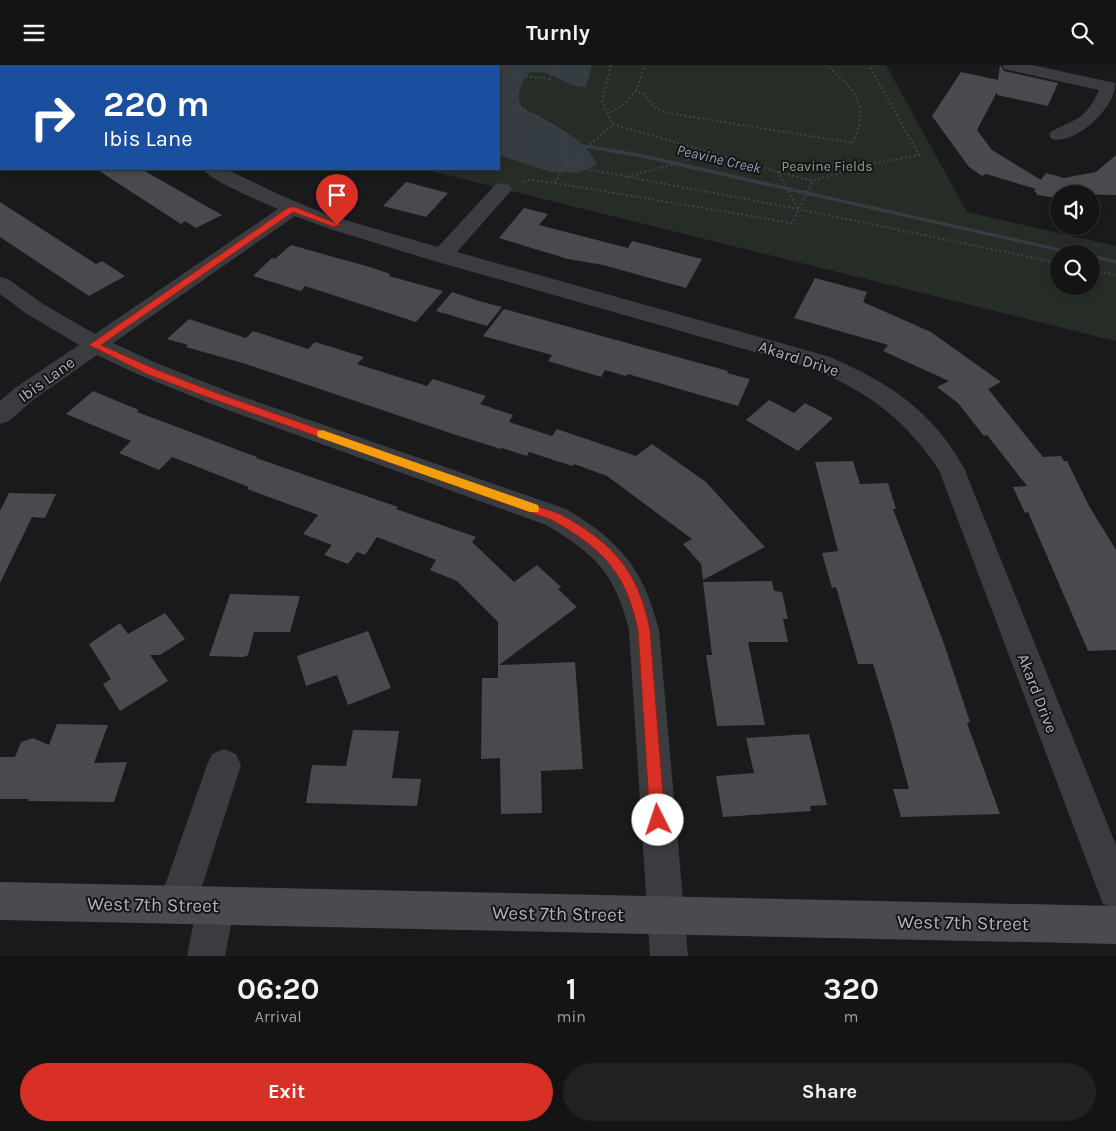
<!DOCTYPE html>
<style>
:root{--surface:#141415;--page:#212122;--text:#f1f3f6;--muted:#9d9ea0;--line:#333334;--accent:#d93025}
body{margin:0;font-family:Karla,sans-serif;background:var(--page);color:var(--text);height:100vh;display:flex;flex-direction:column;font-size:19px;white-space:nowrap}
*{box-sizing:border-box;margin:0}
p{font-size:16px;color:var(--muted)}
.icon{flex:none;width:28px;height:28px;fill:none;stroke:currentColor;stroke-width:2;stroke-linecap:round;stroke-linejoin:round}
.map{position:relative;height:891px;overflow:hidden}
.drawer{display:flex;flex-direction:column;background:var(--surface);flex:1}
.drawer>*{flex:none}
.top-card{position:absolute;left:0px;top:0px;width:500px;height:105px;box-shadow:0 2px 8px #0003,0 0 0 1px var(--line);background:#1a4fa0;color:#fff;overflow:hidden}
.controls{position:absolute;left:1050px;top:120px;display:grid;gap:10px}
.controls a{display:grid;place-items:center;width:50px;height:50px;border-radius:50%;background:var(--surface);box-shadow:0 2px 8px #0003,0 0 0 1px var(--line);font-size:25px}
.pin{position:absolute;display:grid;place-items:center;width:42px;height:42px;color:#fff;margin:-51px -21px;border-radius:50% 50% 50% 0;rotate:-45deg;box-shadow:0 0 5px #0007}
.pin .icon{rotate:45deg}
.me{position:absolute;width:55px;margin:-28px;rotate:356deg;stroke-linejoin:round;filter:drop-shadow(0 0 4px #0008)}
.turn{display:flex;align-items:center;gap:18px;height:105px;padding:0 20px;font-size:22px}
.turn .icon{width:65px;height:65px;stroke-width:2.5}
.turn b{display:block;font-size:35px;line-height:42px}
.eta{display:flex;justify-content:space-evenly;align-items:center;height:85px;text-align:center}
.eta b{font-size:30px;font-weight:700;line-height:35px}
.primary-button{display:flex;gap:10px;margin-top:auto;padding:10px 20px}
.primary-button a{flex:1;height:58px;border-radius:30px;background:var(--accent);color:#fff;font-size:20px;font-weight:700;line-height:58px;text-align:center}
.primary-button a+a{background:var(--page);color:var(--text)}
header{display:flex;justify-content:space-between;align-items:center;height:65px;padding:0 20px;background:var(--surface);font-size:22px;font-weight:700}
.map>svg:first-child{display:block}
.green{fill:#262d27;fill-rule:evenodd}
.water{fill:#353d43}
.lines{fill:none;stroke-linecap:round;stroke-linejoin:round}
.stream{fill:#353d43;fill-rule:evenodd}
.building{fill:#494a4e}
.path{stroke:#414347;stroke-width:2;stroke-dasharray:2 2.5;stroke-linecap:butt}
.street{fill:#3b3c40;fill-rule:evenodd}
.secondary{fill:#4a4b50;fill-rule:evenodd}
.route{fill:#d93025;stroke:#8d1f18}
.slow{fill:#f59e0b}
.labels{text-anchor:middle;stroke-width:4;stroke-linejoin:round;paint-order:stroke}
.far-park-label{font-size:14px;fill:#87a288;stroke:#151517}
.far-water-label{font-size:15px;font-style:italic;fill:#899fb0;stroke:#151517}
.street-label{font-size:16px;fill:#aeb2ba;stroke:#151517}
.near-street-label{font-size:19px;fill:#aeb2ba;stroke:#151517}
</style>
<header><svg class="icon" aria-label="menu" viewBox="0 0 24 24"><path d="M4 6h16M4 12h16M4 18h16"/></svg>Turnly<svg class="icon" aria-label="search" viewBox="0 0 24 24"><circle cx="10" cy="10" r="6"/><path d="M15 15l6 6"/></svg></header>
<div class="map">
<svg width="1116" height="891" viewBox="0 0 1116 891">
<rect width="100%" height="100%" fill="#1a1a1c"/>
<path class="green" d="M189,0H886L967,147L1116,181V276L422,104H499V1ZM1059,189H1091V221H1059Z"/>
<path class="water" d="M365,0H592L586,22C562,22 556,4 530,7C523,15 514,30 522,42C526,46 534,49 539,51C561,64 587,76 597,100L577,108L551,107L499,90V1Z"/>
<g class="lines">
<g class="stream">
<path d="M572,77L642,89L1084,189H1071L642,93L570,80L569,79Z"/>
<path d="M1091,189L1116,195V199L1091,193Z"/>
</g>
</g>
<g class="building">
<path d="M1000,0L1004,6L1058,18L1048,41L997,30V27L977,65L992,85L1041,115L1046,108L1064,113L1096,107L1116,90V130L1059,129L1056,133L1037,130L1036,127H1034L1036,124L986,109L982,111L969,102L932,51L961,7L998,15Z"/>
<path d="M96,104H141L222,150L196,163L185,156L181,159Z"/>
<path d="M406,117L448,128L426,152L383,141Z"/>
<path d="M0,137L96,199L102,196L125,211L89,231L0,172Z"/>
<path d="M524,143L548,149L539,160L628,183L632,176L702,194L686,223L603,200L568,194L499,173Z"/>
<path d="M291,180L373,203L390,209L389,211L443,226L416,257L305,221L301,226L253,211L272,193L275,194Z"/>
<path d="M815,213L867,227L863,237L931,267L1001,317L988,324L1043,392L1061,391L1064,396H1067L1089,441L1116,485V585L1088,586L1028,447L1025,448L1013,422L1027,421L987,370L984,371L958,338L937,322L949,316L883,286L888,280L794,253Z"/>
<path d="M452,227L479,236L502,242L487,261L436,246Z"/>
<path d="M504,244L728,306L727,308L750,314L738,341L628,309L626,311L605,305L601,312L548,296L552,290L483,271Z"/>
<path d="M189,254L246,273L253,266L308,284L315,277L364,292L357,299L427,321L433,314L486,331L480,339L513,350L509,357L552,371L557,364L636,391L652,379L706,417L765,482L703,515L701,499L683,479L692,474L607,411L574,399L572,401L529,387L527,391L502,383L501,384L456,370L246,299L186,282L188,280L167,274Z"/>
<path d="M93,326L139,345L137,347L257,392L256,393L398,442L396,444L476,472L472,477L514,517L537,500L561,522L558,524L577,542L499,600L575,597L583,704L541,706L542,748L501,749L500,693L481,694L482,613H498V557L457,516L430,505L436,495L377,472L365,490L357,487L348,499L324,490L332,480L303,469L318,450L247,424L249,422L172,392L159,405L119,388L131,376L66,349Z"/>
<path d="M769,335L794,348L805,338L833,353L798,386L746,355Z"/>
<path d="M853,396L860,419L888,418L896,444H893L943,576L970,657L967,658L1000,749L901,752L893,724H909L892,661L873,599H858L836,522L832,523L822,488L838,486L815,397Z"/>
<path d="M9,428L56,429L45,453L32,452L0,518V446Z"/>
<path d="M772,516L774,526L782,527L788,554H783L788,577H748L765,660L717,661L706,590H712L703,517Z"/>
<path d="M230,529L300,531L290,567H254L248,590L244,592L209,591Z"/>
<path d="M165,548L185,574L160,590H150L168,616L120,646L103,619L111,614L89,579L120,558L128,569Z"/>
<path d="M368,566L391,623L348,640L337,610L306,621L297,591Z"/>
<path d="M57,659L108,660L94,698L127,697L114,737L28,736L29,734H0V692H15L21,677L33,673L49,680Z"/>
<path d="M353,665L399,666L392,713L421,714L417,741L306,738L312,700L346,701Z"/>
<path d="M809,669L827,740L810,741L811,746L723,752L716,711L754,708L746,673Z"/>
</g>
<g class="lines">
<g class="path">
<path d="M423,0L430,1"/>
<path d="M611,0L602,36L612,59L778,107L798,144"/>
<path d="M354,1L358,0"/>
<path d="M499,8L550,14L553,0"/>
<path d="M501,8L503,0"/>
<path d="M636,26L645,0"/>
<path d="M499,36L529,47L566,69L565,100"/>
<path d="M607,49L622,41L636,26L644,29L655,43L668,48L853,78C855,71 859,63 860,55C863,31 843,14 826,0"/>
<path d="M566,100L614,59"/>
<path d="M779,107L813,116"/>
<path d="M627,112L712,88"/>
<path d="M524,117L528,115L555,118L565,100L798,144L1059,198"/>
<path d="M555,118L792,158L813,116L864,100L919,90L869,0"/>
<path d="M1091,205L1116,210"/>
</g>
<g class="street">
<path d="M1002,0H1032L1115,18C1116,43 1075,80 1052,74L1049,70L1052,66C1078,53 1086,54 1099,25L1004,4Z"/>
<rect x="0" y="23" width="1" height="10"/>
<path d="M203,104H226L280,130L328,150L438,182L495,120L502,118L509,120L512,124L509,128L457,187L827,291C887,316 932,345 964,403L1116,780V844L1103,839L1098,826L939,405C904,353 868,327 811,303L434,196L330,164L295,151L113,278L154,297L232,328L566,444C621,477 643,503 659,565L688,891H650L629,565C615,508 595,489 546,460L214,340L137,309L97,290L33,335L9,356L0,359V336L15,323L79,280L27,249L0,229V212L8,214L43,239L95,269L278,144C263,137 210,116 203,104Z"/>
<path d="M224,684L236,689L241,700L196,840L190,853L177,859L164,853L158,840L207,700L212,689Z"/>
<path d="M216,821L229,827L235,840L225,891H187L197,840L203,827Z"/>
</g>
<path class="secondary" d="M0,817L1116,841V879L0,855Z"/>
</g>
<path class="route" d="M289,142H295L341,160L334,162L293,147L101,280L155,304L214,327L560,449C613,478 638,505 650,565L665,755L663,760L658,762L652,760L650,755L638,565C626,507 602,483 552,455L207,332L147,309L89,280Z"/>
<path class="slow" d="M322,365L538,440L539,444L538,447H530L318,372L317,369L318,366Z"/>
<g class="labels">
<g class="far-park-label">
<text x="827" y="106">Peavine Fields</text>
</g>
<g class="far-water-label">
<text transform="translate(719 94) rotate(13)" y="5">Peavine Creek</text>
</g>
<g class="street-label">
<text transform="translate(799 293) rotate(18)" y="6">Akard Drive</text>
<text transform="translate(46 314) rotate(-36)" y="6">Ibis Lane</text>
<text transform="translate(1038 628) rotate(69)" y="6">Akard Drive</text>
</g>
<g class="near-street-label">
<text transform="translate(153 839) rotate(1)" y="7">West 7th Street</text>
<text transform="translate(558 848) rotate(1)" y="7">West 7th Street</text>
<text transform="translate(963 857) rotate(1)" y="7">West 7th Street</text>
</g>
</g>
</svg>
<div class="controls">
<a><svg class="icon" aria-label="sound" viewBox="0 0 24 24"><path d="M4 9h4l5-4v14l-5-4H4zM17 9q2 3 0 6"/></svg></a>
<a><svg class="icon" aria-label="search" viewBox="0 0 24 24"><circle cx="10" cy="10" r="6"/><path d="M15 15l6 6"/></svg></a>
</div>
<div class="pin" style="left:337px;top:160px;background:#d93025"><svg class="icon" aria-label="arrive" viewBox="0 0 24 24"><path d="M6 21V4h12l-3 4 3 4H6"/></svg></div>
<svg class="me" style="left:658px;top:755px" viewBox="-20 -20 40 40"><circle r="19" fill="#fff"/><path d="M0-13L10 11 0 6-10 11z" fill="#d93025"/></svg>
<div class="top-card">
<div class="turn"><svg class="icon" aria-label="right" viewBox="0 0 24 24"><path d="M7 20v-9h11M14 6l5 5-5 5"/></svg><div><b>220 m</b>Ibis Lane</div></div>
</div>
</div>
<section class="drawer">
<div class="eta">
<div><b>06:20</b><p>Arrival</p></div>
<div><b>1</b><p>min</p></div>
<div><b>320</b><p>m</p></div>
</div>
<div class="primary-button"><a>Exit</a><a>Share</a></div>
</section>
